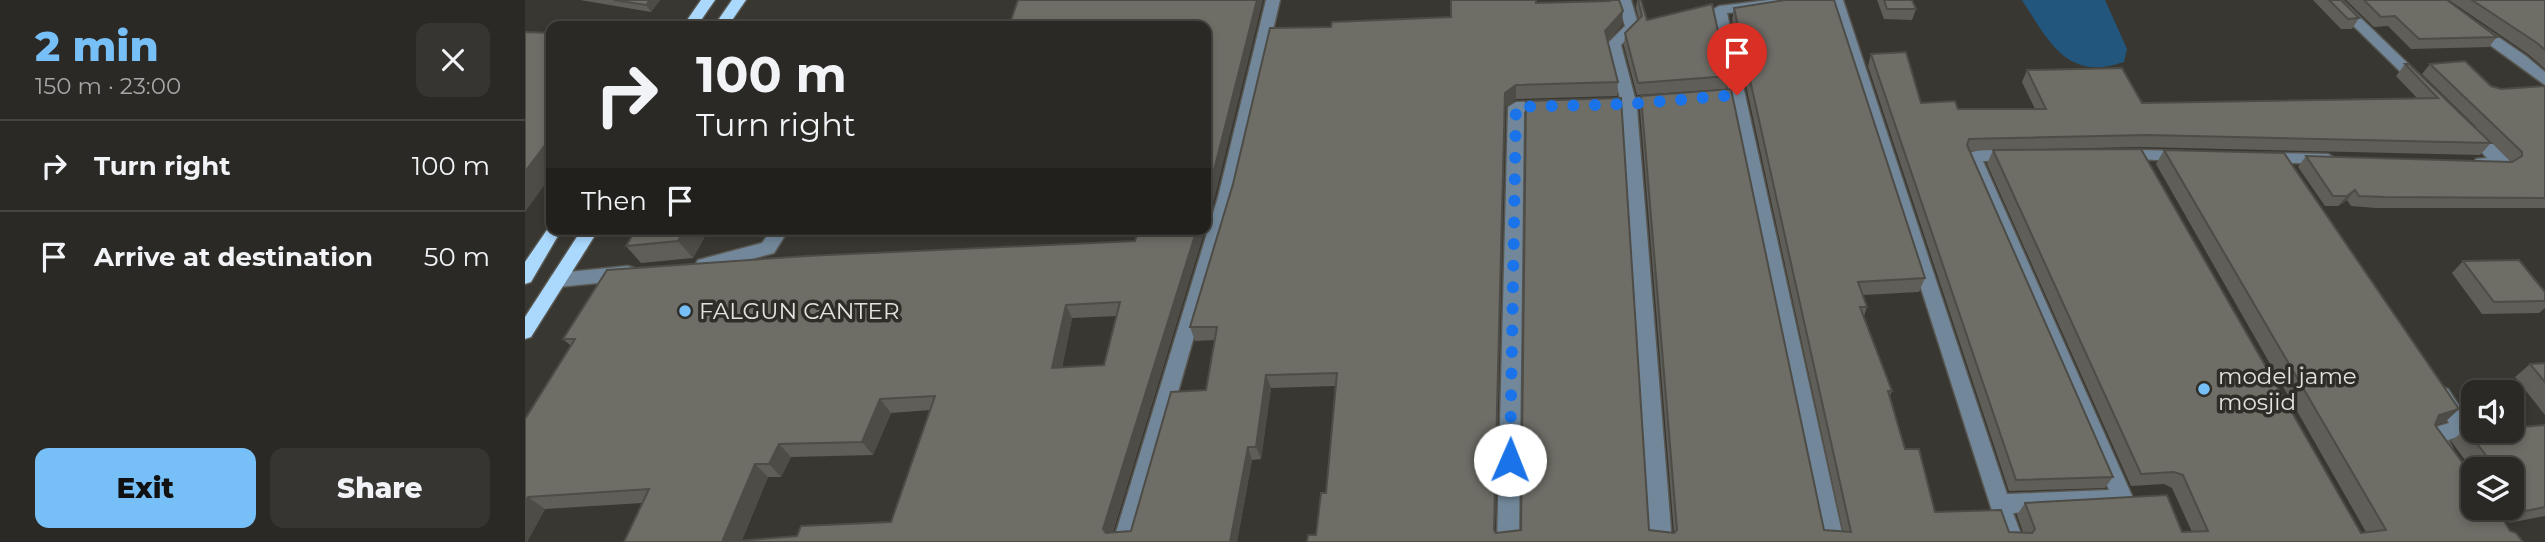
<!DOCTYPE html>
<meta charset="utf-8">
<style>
:root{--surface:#2b2925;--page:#373532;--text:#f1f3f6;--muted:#a6a6a7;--line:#474542;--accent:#77bff7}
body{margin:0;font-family:Montserrat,sans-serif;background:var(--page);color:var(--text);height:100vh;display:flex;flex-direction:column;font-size:26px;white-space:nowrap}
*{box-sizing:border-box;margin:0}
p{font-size:23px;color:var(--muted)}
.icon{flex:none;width:38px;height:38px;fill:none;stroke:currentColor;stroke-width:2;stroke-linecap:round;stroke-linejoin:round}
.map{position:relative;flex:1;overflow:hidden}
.side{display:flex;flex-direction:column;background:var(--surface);width:525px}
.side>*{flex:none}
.top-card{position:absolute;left:21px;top:21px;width:665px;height:214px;border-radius:14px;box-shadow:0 4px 10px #0003,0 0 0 2px var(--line);background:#2b2925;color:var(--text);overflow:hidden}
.fabs{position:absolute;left:1936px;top:380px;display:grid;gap:14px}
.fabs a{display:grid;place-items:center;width:63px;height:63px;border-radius:14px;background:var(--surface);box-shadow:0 4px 10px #0003,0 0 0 2px var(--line);font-size:35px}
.pin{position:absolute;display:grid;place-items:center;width:60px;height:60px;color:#fff;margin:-72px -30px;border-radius:50% 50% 50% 0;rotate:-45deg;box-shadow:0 0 7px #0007}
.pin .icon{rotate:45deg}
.me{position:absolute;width:77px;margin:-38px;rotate:1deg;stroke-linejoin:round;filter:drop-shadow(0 0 5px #0008)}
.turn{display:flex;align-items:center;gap:24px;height:147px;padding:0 35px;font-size:32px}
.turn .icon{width:91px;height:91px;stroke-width:2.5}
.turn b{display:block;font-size:49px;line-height:60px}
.then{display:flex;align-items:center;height:66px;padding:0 35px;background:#0003;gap:14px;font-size:26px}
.round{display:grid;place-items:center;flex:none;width:74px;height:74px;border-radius:14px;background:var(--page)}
.head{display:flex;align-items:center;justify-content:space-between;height:119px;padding:0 35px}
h1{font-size:42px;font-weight:800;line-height:52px;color:var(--accent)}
.button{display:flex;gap:14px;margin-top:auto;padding:14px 35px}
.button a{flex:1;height:80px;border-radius:14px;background:var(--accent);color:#111;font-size:28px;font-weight:800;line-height:80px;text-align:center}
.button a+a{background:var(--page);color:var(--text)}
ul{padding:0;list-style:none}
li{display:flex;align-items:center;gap:21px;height:91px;padding:0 35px;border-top:2px solid var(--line)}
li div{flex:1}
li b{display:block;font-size:26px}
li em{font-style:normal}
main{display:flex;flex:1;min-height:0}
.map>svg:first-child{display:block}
.water{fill:#22567c}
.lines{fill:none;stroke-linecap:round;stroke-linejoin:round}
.minor-casing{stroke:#585650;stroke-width:3}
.major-casing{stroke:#585650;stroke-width:3}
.minor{fill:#72889a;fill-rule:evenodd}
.major{fill:#abd9fe;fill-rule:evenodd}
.wall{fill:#5f5e58;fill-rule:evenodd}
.shaded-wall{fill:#4d4c47}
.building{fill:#6e6d66;stroke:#4d4c47;stroke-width:2;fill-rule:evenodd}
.route{stroke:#1a73e8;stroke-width:12;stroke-dasharray:0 21.6}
.poi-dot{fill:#77bff7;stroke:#2e2d27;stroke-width:2.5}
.labels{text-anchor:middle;stroke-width:7;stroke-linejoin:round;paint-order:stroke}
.poi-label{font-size:23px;fill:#e3e2df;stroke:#2e2d27;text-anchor:start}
</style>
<main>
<section class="side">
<div class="head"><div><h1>2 min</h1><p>150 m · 23:00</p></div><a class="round"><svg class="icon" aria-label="close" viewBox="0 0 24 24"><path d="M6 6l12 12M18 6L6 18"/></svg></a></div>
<ul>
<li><svg class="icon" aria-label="right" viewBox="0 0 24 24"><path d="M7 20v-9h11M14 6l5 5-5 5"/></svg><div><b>Turn right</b></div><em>100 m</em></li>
<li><svg class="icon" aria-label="arrive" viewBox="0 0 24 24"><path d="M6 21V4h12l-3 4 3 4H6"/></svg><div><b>Arrive at destination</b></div><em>50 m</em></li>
</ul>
<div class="button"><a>Exit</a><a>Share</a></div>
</section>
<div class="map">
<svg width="2020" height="542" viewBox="0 0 2020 542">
<rect width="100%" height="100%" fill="#393731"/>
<path class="water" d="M1497,0H1580L1602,49L1599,62C1542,82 1524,42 1497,0Z"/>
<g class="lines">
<g class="minor-casing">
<g id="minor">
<path d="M741,0H755L709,197L610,542H588L693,197Z"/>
<path d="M1092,0H1106L1114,27L1096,45L1110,98L1137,96L1145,101L1137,106L1112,108L1147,542H1125L1097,109L1074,110L1066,105L1074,100L1095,99L1082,44L1100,26Z"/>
<path d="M1244,0H1286L1279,4L1202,13L1319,542H1297L1187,10L1194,6Z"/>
<path d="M1304,0H1318L1482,494L1584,490L1440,156C1448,147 1488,147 1496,156L1488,161H1458L1608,498L1605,504L1488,513L1499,542H1477Z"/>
<path d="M1802,0H1817L1900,80V86H1890Z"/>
<path d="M1903,0H1919L2001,56L2020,72V85Z"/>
<path d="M1025,101L1033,106L1030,110L999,112L994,542H972L983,107L991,102Z"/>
<path d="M1946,127L1952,128L1984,160L1986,164L1984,168L1951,167L1949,163L1951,159L1962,158L1938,132Z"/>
<path d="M1615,150L1657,151L1665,156L1657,161L1609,159L1607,155Z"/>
<path d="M1740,153L1803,154L1811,159L1803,164L1734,162L1732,158Z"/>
<path d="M247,229H264L249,253L179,272L170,265L173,260L237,243Z"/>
<path d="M103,266L109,268L112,273L109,278L103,280L33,287L27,285L24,280L27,275L33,273Z"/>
<path d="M1916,387L1923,389L1948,427L1945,433L1923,440L1927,448L1924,454C1910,459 1904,448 1898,436L1901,430L1924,423L1906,395L1909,389Z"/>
</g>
</g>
<g class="major-casing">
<g id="major">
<path d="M176,0H190L172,26H158Z"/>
<path d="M207,0H221L203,26H189Z"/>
<path d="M26,224V229H37L6,282L0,284V262Z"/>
<path d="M57,229H74L6,337L0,339V317Z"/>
</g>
</g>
<use href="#minor" class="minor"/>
<use href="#major" class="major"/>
</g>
<g class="wall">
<path d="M55,0H135L126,12Z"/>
<path d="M1083,0H1094L1097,25L1083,41L1093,82L1092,96L991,99L980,107L970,531L971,533L1124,530L1149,533L1115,110L1116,96L1299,530L1318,531L1207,21L1209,8L1400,278L1394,292L1338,295L1342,307L1339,316L1367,391L1365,396L1380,449L1410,512L1484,532H1498L1492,515L1500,503L1657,532H1667L1647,488L1639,484L1606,486L1462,164L1468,150L1445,151L1588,477L1580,488L1484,491L1343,66L1346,54L1396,103L1433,109H1510L1497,82L1502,70L1617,103L1892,98L1871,76L1880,64L1966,143L1955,155L1615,147L1520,149L1836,533L1841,532L1631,164L1639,150L1934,409L1920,422L1910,425L1985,531L1991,533L791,535L801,493L810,386L746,388L736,459L727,460L712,542H99L117,503L20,509L2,542H0V419L46,346L38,339L680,229L588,532L606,531L681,390L690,340L670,341L665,327L806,27L926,17L1011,3L1083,2ZM592,316L579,365L537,368L547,318ZM405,410L366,522L272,536L217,540L243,477H256L266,457L348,455L366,413Z"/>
<path d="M1112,0H1116L1122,20L1203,76L1201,89L1112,95L1099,46L1100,33L1114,20L1111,8Z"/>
<path d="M1352,0H1387L1391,9L1387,20L1359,19Z"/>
<path d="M1788,0H1816L1834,18L1827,29H1816Z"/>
<path d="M1821,0H1922L1972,37L1964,47L1886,49L1863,26L1849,27Z"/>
<path d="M1924,0H2020V69L2003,54Z"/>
<path d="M1905,64L1976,89L2020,86V208H1851L1826,206L1822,200L1813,206H1800L1773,167L1781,156L1987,162L1897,74Z"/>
<path d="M184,229L168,258L116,263L101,246Z"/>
<path d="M1938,261L2020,292V308L2014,313L1957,314L1927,273Z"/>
<path d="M2020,363V415L1990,377L2005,364Z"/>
<path d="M2020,425V516L1984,523L1972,508H1986V469H1948V471L1926,441L1941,429L1948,430H1986Z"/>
</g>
<g class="shaded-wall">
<path d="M125,0H135L126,12L121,5Z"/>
<path d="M732,0H738L690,196L681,228V200Z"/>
<path d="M1098,11L1097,25L1079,45L1080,31Z"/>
<path d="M991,85V99L980,107L969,542V530L980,93Z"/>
<path d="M26,137V176L0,212V172Z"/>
<path d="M1830,190L1822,200L1813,206L1822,196Z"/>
<path d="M160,229H184L168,258L153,241Z"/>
<path d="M672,229H680L585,541L578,529Z"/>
<path d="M541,305L547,318L534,381L527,368Z"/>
<path d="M741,375L746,388L736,459L731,447Z"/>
<path d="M355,399L366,413L348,455L337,442Z"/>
<path d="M1934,409L1920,422L1900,427L1914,415Z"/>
<path d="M254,444L266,457L256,477L244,464Z"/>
<path d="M723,447L727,460L712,542H705Z"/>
<path d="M230,464L243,477L216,542H197Z"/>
<path d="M3,497L20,509L2,542H0V502Z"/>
</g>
<g class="building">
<path d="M89,0H125L121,5Z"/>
<path d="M493,0H732L686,182L681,200V26H484Z"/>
<path d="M926,0H1011V3L1084,1L1083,0H1094L1098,11L1080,31L1093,82L991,85L980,93L969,530L971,533L996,530L1001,101L1096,98L1124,530L1149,533L1152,530L1116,96L1206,89L1299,530L1326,532L1209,8L1260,0H1309L1400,278L1333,282L1342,307H1335L1367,391H1363L1380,449H1394L1410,512L1476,510L1484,532L1507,533L1510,529L1500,503L1642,495L1657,532L1683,531L1658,475L1649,472L1616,474L1468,150L1616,149L1836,533L1861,530L1639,150L1759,153L1934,409L1914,415L1910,425L1948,477V508H1971L1985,531L1991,533L1998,542H782L783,535H791L796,493H801L812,373L741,375L731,447H723L705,542H198L272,536L276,526L366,522L410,396L355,399L337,442L254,444L244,464H230L197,542H99L124,489L3,497L0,502V419L50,339H38L82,270L281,256L610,241L614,229H672L578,529L581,533L606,531L646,392L681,390L692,327H665L708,184L745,28L806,27L807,22L926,17ZM595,302L579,365L527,368L541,305Z"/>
<path d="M1113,0H1116L1122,20L1187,4L1203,76L1113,83L1100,33L1117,16Z"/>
<path d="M1359,0H1387L1391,9H1362Z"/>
<path d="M1804,0H1816L1834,18L1823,19Z"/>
<path d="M1839,0H1922L1972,37L1894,39L1870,16L1856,17Z"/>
<path d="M1947,0H2020V50L2012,43Z"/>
<path d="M274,24L273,26H233Z"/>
<path d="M0,32L26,33V137L0,172Z"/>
<path d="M1381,52L1396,103L1430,101L1433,109H1521L1502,70L1597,68L1617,103L1913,98L1880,64H1884L1966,143L1622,135L1444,139L1442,145L1588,477L1491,480L1346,54Z"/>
<path d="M1940,61L1966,86L1976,89L2020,86V198L1859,197L1834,196L1830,190L1822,196H1808L1781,156L1987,162L1997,156V152L1905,64Z"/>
<path d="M111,229H160L153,241L101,246Z"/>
<path d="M1994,260L2020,292V301L1969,302L1938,261Z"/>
<path d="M2020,363V382L2005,364Z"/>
<path d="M2020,425V507L2001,511L1986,493V469H1966V462L1941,429L1948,427V430H1986V428Z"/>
</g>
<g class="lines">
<path class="route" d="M985,460L991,107L1104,104L1212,95"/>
</g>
<g class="poi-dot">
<circle cx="160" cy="311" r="7"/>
<circle cx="1679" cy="389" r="7"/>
</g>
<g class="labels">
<g class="poi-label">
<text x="174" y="319">FALGUN CANTER</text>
<text x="1693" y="384">model jame<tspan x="1693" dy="26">mosjid</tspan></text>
</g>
</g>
</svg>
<div class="fabs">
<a><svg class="icon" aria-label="sound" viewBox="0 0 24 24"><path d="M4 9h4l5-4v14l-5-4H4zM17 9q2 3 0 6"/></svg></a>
<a><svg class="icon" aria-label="layers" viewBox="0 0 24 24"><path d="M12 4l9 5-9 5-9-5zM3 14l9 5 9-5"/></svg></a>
</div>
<div class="pin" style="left:1212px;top:95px;background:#d93025"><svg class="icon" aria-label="arrive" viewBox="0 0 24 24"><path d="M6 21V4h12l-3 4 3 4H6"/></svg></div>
<svg class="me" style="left:985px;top:460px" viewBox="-20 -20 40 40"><circle r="19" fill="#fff"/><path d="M0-13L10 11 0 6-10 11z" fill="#1a73e8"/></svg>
<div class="top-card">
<div class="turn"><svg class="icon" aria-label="right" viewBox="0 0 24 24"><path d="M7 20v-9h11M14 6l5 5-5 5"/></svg><div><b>100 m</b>Turn right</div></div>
<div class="then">Then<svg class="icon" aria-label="arrive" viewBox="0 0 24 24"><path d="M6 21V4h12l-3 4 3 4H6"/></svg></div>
</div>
</div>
</main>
